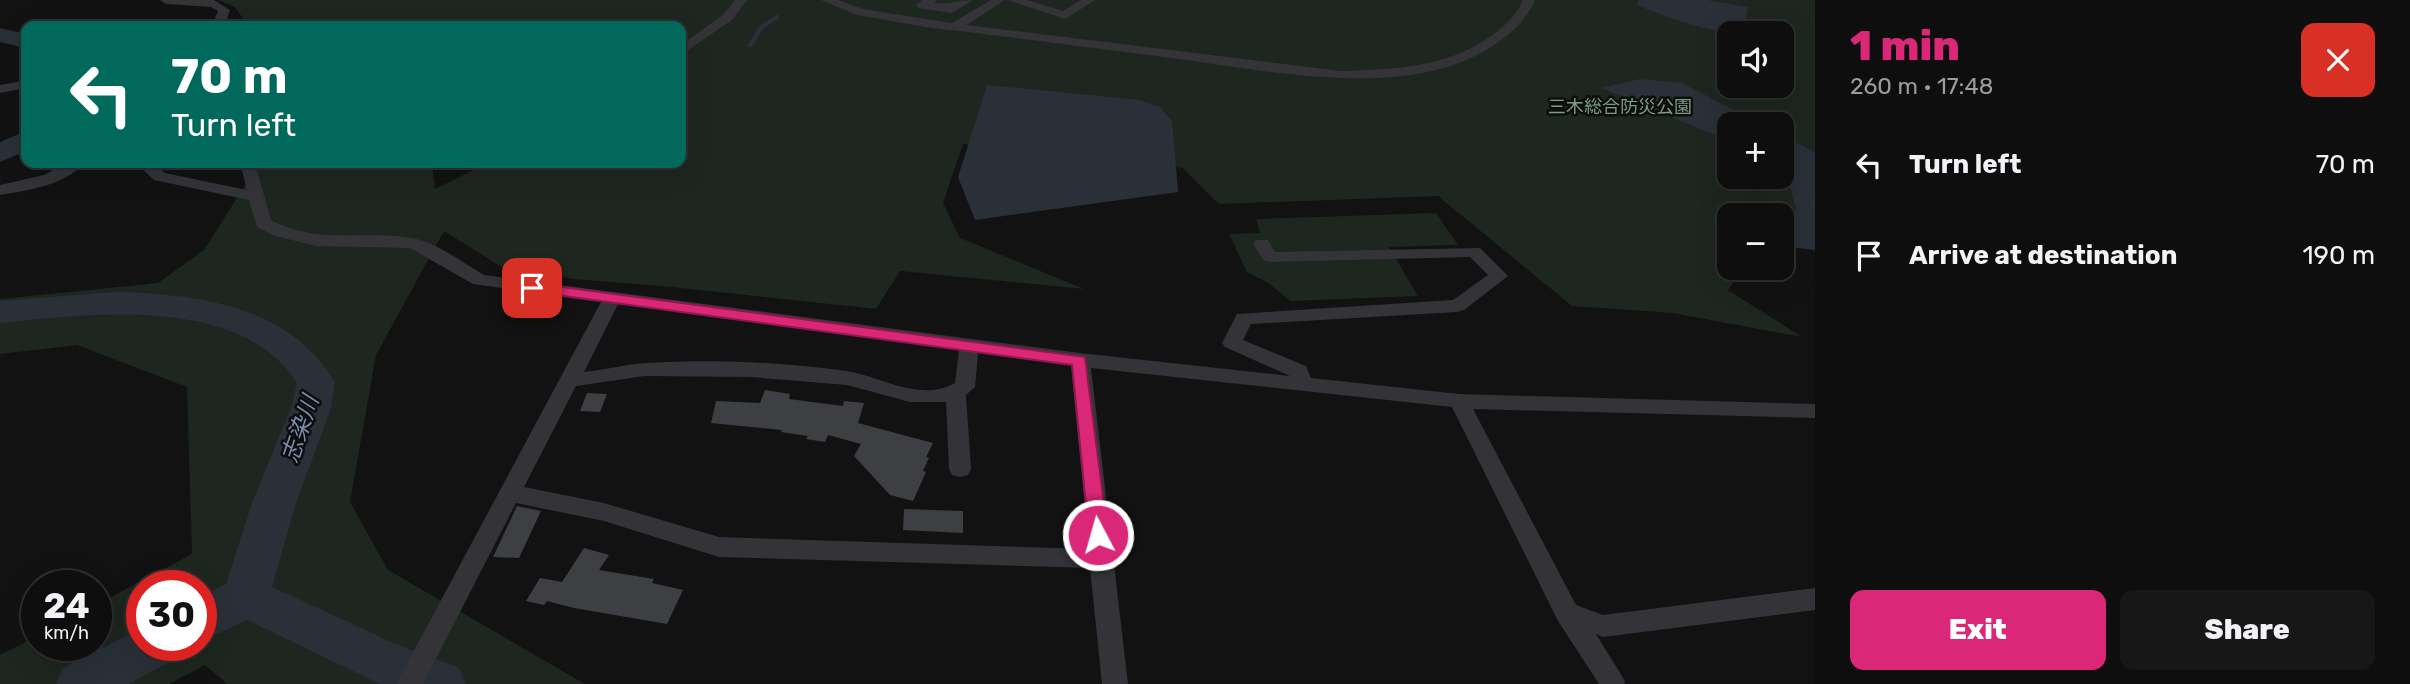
<!DOCTYPE html>
<meta charset="utf-8">
<style>
:root{--surface:#0e0e0e;--page:#171717;--text:#f1f3f6;--muted:#9b9c9e;--line:#2e2e2e;--accent:#db2777}
body{margin:0;font-family:Rubik,"Noto Sans JP",sans-serif;background:var(--page);color:var(--text);height:100vh;display:flex;flex-direction:column;font-size:26px;white-space:nowrap}
*{box-sizing:border-box;margin:0}
p{font-size:23px;color:var(--muted)}
.icon{flex:none;width:38px;height:38px;fill:none;stroke:currentColor;stroke-width:2;stroke-linecap:round;stroke-linejoin:round}
.map{position:relative;flex:1;overflow:hidden}
.side{display:flex;flex-direction:column;background:var(--surface);width:595px}
.side>*{flex:none}
.guide{position:absolute;left:21px;top:21px;width:665px;height:147px;border-radius:14px;box-shadow:0 7px 28px #0002,0 0 0 2px var(--line);background:#00695c;color:#fff;overflow:hidden}
.fabs{position:absolute;left:1717px;top:21px;display:grid;gap:14px}
.fabs a{display:grid;place-items:center;width:77px;height:77px;border-radius:14px;background:var(--surface);box-shadow:0 7px 28px #0002,0 0 0 2px var(--line);font-size:35px}
.speed{position:absolute;left:21px;top:570px;display:flex;gap:14px;font-size:35px;font-weight:700;text-align:center}
.speed>*{display:grid;place-content:center;width:91px;height:91px;border-radius:50%;background:var(--surface);box-shadow:0 7px 28px #0002,0 0 0 2px var(--line);line-height:1}
.speed small{font-size:18px;font-weight:400}
.speed .limit{border:10px solid #d22;background:#fff;color:#111}
.pin{position:absolute;display:grid;place-items:center;width:60px;height:60px;color:#fff;margin:-30px;border-radius:14px;box-shadow:0 4px 10px #0006}
.me{position:absolute;width:77px;margin:-38px;rotate:354deg;stroke-linejoin:round;filter:drop-shadow(0 0 5px #0008)}
.turn{display:flex;align-items:center;gap:24px;height:147px;padding:0 35px;font-size:32px}
.turn .icon{width:91px;height:91px;stroke-width:2.5}
.turn b{display:block;font-size:49px;line-height:60px}
.round{display:grid;place-items:center;flex:none;width:74px;height:74px;border-radius:14px;background:var(--page)}
.summary{display:flex;align-items:center;justify-content:space-between;height:119px;padding:0 35px}
h1{font-size:42px;font-weight:800;line-height:52px;color:var(--accent)}
.primary-button{display:flex;gap:14px;margin-top:auto;padding:14px 35px}
.primary-button a{flex:1;height:80px;border-radius:14px;background:var(--accent);color:#fff;font-size:28px;font-weight:800;line-height:80px;text-align:center}
.primary-button a+a{background:var(--page);color:var(--text)}
ul{padding:0;list-style:none}
li{display:flex;align-items:center;gap:21px;height:91px;padding:0 35px}
li div{flex:1}
li b{display:block;font-size:26px}
li em{font-style:normal}
main{display:flex;flex:1;min-height:0}
.map>svg:first-child{display:block}
.green{fill:#1e2620;fill-rule:evenodd}
.water{fill:#2a3038}
.lines{fill:none;stroke-linecap:round;stroke-linejoin:round}
.stream{stroke:#2a3038;stroke-width:4.5}
.river{fill:#2a3038;fill-rule:evenodd}
.building{fill:#3e3f43}
.minor{fill:#333338;fill-rule:evenodd}
.route{fill:#db2777;stroke:#8e194d;stroke-width:2}
.labels{text-anchor:middle;stroke-width:5;stroke-linejoin:round;paint-order:stroke}
.far-park-label{font-size:18px;fill:#7a9f81;stroke:#0d0d0e}
.water-label{font-size:23px;font-style:italic;fill:#7a8faf;stroke:#0d0d0e}
</style>
<main>
<div class="map">
<svg width="1815" height="684" viewBox="0 0 1815 684">
<rect width="100%" height="100%" fill="#121213"/>
<g class="green">
<path d="M218,0H1815V236L1782,215H1729V268H1743L1728,290L1802,337L1673,313L1572,306L1438,196L1219,204L1183,168L963,144L943,203L960,238L1084,289L900,271L876,309L672,287L574,279L500,266L444,231L376,355L350,502L388,570L585,684H227L205,665L169,684H0V655L37,636V646H96V605L192,554L187,387L77,345L0,354V299L158,283L204,250L259,163H432L435,189L487,163H681V26H248L235,7ZM1729,33H1782V86H1729ZM1729,124H1782V177H1729ZM142,586H201V646H142Z"/>
<path d="M1436,213L1458,245L1389,247L1418,296L1291,301L1267,282L1247,272L1229,234L1260,233L1256,219Z"/>
</g>
<g class="water">
<path d="M1639,0H1707L1748,7L1743,33C1708,33 1670,18 1637,5Z"/>
<path d="M1640,79L1682,83L1761,124H1729V141L1602,88Z"/>
<path d="M987,85L1139,100L1160,107L1172,121L1178,192L975,220L958,177Z"/>
<path d="M1782,135L1815,152V250L1782,246V215H1776L1796,210L1787,172L1782,169Z"/>
</g>
<g class="lines">
<path class="stream" d="M750,45L762,27L777,17"/>
<g class="river">
<path d="M0,28L26,34V48L0,42Z"/>
<path d="M26,131V151L0,162V142Z"/>
<path d="M115,292C197,294 289,305 335,382L331,408L296,503L272,587L398,645L459,668L466,684H380L247,620L201,641V597L226,584L252,503L291,408L297,383C241,294 88,314 0,323V301Z"/>
<path d="M142,628V646H178L170,661L129,684H56L63,668Z"/>
</g>
</g>
<g class="building">
<path d="M765,390L790,394L789,399L843,406L844,401L864,403L858,423L933,443L926,457L929,458L923,471L926,472L913,501L890,495L854,456L861,444L828,435L825,442L806,439L808,436L781,432L782,430L711,423L716,401L760,403Z"/>
<path d="M587,393L607,394L600,412L580,411Z"/>
<path d="M517,506L541,511L519,558L493,557Z"/>
<path d="M904,509L963,511V533L903,530Z"/>
<path d="M584,548L609,555L599,570L654,579L652,583L683,590L667,624L574,608L547,601L544,605L526,601L540,578L562,582Z"/>
</g>
<g class="lines">
<g class="minor">
<path d="M160,0H214L230,10L227,18L231,26H219L215,18L218,11L211,7L166,4Z"/>
<path d="M735,0H747L732,20L681,55V45L724,14Z"/>
<path d="M821,0H838L863,9L952,23L991,0H1005L967,25L1341,71C1395,69 1446,68 1491,36C1505,26 1517,15 1523,0H1535C1527,19 1513,32 1497,43C1409,106 1257,68 1156,56C1079,46 1002,36 925,27L857,15Z"/>
<path d="M922,0H937L934,3C949,5 958,0 973,0L952,13L918,8L916,5Z"/>
<path d="M1008,0H1027L1063,11L1081,0H1095L1065,19Z"/>
<path d="M22,81L26,82V88L0,93V85Z"/>
<path d="M66,163H84C64,186 28,190 0,195V185L44,175Z"/>
<path d="M136,163H153L165,173L247,190L240,163H255L271,220C319,245 361,230 411,238C437,242 461,262 484,275L1080,353L1290,376L1225,347L1222,343L1237,314L1453,300L1488,275L1470,257L1270,262L1264,261L1253,244L1256,240H1268L1275,252L1480,248L1508,276L1464,310L1457,312L1251,324L1243,340L1306,366L1311,378L1459,394L1815,404V418L1473,409L1576,605L1603,615L1815,588V610L1603,637L1596,634L1625,681L1624,684H1599L1558,621L1452,407L1091,368L1128,684H1102L1090,568L719,557L604,521L516,503L423,684H396L601,302L473,284L410,248L317,246L275,236L257,227L249,200L154,180ZM618,304L959,350L955,383C920,403 881,376 846,371C781,362 713,359 647,363C626,364 605,370 584,372ZM978,353L1071,365L1089,549L719,537L604,503L524,487L576,386L645,376L751,377L847,385L910,402H946L949,469L952,475L960,477L968,475L971,469L966,395L975,387Z"/>
</g>
</g>
<path class="route" d="M532,283L1085,357L1108,535L1105,540L1098,542L1092,540L1089,535L1072,365L527,291L525,288L527,285Z"/>
<g class="labels">
<g class="far-park-label">
<text x="1620" y="113">三木総合防災公園</text>
</g>
<g class="water-label">
<text transform="translate(300 429) rotate(-71)" y="8">志染川</text>
</g>
</g>
</svg>
<div class="fabs">
<a><svg class="icon" aria-label="sound" viewBox="0 0 24 24"><path d="M4 9h4l5-4v14l-5-4H4zM17 9q2 3 0 6"/></svg></a>
<a>+</a>
<a>−</a>
</div>
<div class="speed"><div>24<small>km/h</small></div><div class="limit">30</div></div>
<div class="pin" style="left:532px;top:288px;background:#d93025"><svg class="icon" aria-label="arrive" viewBox="0 0 24 24"><path d="M6 21V4h12l-3 4 3 4H6"/></svg></div>
<svg class="me" style="left:1098px;top:535px" viewBox="-20 -20 40 40"><circle r="17" fill="#db2777" stroke="#fff" stroke-width="3"/><path d="M0-11L8 9 0 5-8 9z" fill="#fff"/></svg>
<div class="guide">
<div class="turn"><svg class="icon" aria-label="left" viewBox="0 0 24 24"><path d="M17 20v-9H6M10 6l-5 5 5 5"/></svg><div><b>70 m</b>Turn left</div></div>
</div>
</div>
<section class="side">
<div class="summary"><div><h1>1 min</h1><p>260 m · 17:48</p></div><a class="round" style="background:#d93025;color:#fff"><svg class="icon" aria-label="close" viewBox="0 0 24 24"><path d="M6 6l12 12M18 6L6 18"/></svg></a></div>
<ul>
<li><svg class="icon" aria-label="left" viewBox="0 0 24 24"><path d="M17 20v-9H6M10 6l-5 5 5 5"/></svg><div><b>Turn left</b></div><em>70 m</em></li>
<li><svg class="icon" aria-label="arrive" viewBox="0 0 24 24"><path d="M6 21V4h12l-3 4 3 4H6"/></svg><div><b>Arrive at destination</b></div><em>190 m</em></li>
</ul>
<div class="primary-button"><a>Exit</a><a>Share</a></div>
</section>
</main>
